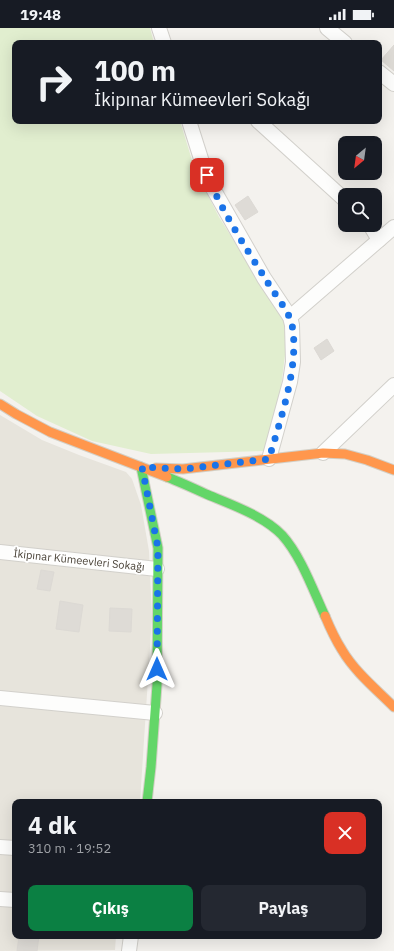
<!DOCTYPE html>
<html lang="tr">
<meta charset="utf-8">
<style>
:root{--surface:#171b24;--page:#242831;--text:#f1f3f6;--muted:#9ea1a6;--accent:#0b8043}
body{margin:0;font-family:"IBM Plex Sans",sans-serif;background:var(--page);color:var(--text);height:100vh;display:flex;flex-direction:column;font-size:15px;white-space:nowrap}
*{box-sizing:border-box;margin:0}
p{font-size:13px;color:var(--muted)}
.icon{flex:none;width:22px;height:22px;fill:none;stroke:currentColor;stroke-width:2;stroke-linecap:round;stroke-linejoin:round}
.map{position:relative;flex:1;overflow:hidden}
.drawer{position:absolute;left:12px;top:771px;width:370px;height:140px;display:flex;flex-direction:column;background:var(--surface);border-radius:8px;box-shadow:0 4px 16px #0002}
.drawer>*{flex:none}
.top-card{position:absolute;left:12px;top:12px;width:370px;height:84px;border-radius:8px;box-shadow:0 4px 16px #0002;background:#171b24;color:var(--text);overflow:hidden}
.needle{width:26px;rotate:209deg}
.controls{position:absolute;left:338px;top:108px;display:grid;gap:8px}
.controls a{display:grid;place-items:center;width:44px;height:44px;border-radius:8px;background:var(--surface);box-shadow:0 4px 16px #0002;font-size:20px}
.pin{position:absolute;display:grid;place-items:center;width:34px;height:34px;color:#fff;margin:-17px;border-radius:8px;box-shadow:0 2px 6px #0006}
.me{position:absolute;width:44px;margin:-22px;rotate:0deg;stroke-linejoin:round;filter:drop-shadow(0 0 3px #0008)}
.turn{display:flex;align-items:center;gap:14px;height:84px;padding:0 16px;font-size:18px}
.turn .icon{width:52px;height:52px;stroke-width:2.5}
.turn b{display:block;font-size:28px;line-height:34px}
.round{display:grid;place-items:center;flex:none;width:42px;height:42px;border-radius:8px;background:var(--page)}
.summary{display:flex;align-items:center;justify-content:space-between;height:68px;padding:0 16px}
h1{font-size:24px;font-weight:700;line-height:30px}
.button{display:flex;gap:8px;margin-top:auto;padding:8px 16px}
.button a{flex:1;height:46px;border-radius:8px;background:var(--accent);color:#fff;font-size:16px;font-weight:700;line-height:46px;text-align:center}
.button a+a{background:var(--page);color:var(--text)}
.status{display:flex;justify-content:space-between;align-items:center;height:28px;padding:0 20px;background:var(--surface);direction:ltr}
.status svg{height:11px;fill:currentColor}
.map>svg:first-child{display:block}
.residential{fill:#e7e4dc}
.green{fill:#e1eecf}
.building{fill:#dedbd6;stroke:#dcd9d4}
.lines{fill:none;stroke-linecap:round;stroke-linejoin:round}
.street-casing{stroke:#d2d0cb;stroke-width:16}
.fast-casing{stroke:#d3cfc5;stroke-width:11}
.slow-casing{stroke:#d3cfc5;stroke-width:11}
.street{stroke:#fdfdfc;stroke-width:14}
.fast{stroke:#63d668;stroke-width:9}
.slow{stroke:#ff974d;stroke-width:9}
.route{stroke:#1a73e8;stroke-width:7;stroke-dasharray:0 12.6}
.labels{text-anchor:middle;stroke-width:4;stroke-linejoin:round;paint-order:stroke}
.street-label{font-size:11px;fill:#4b4439;stroke:#fff}
</style>
<div class="status"><b>19:48</b><svg viewBox="0 0 49 12"><path d="M0 12V9h3v3zM5 12V6h3v6zM10 12V3h3v9zM15 12V0h3v12zM26 1h20v11H26zM47 4h2v5h-2z"/></svg></div>
<div class="map">
<svg width="394" height="923" viewBox="0 0 394 923">
<rect width="100%" height="100%" fill="#f4f2ee"/>
<path class="residential" d="M0,387L42,412L79,427L126,444L132,451L141,477L149,523L152,589L140,774H15V908H116L115,922L0,923Z"/>
<path class="green" d="M0,0H150L154,15H15V93H180L195,142L219,189L284,293L286,319L281,359L264,423L151,426L92,413L37,388L0,363Z"/>
<g class="building">
<path d="M394,17V43L381,32Z"/>
<path d="M248,168L258,184L245,192L235,177Z"/>
<path d="M327,311L334,323L321,332L314,320Z"/>
<path d="M41,542L54,544L50,563L37,561Z"/>
<path d="M60,573L83,577L79,604L56,601Z"/>
<path d="M110,580L132,581L131,604L109,603Z"/>
<path d="M19,908H39L37,923H17Z"/>
</g>
<g class="lines">
<g class="street-casing">
<g id="street">
<path d="M159,0L164,15"/>
<path d="M327,0L345,15"/>
<path d="M379,44L394,56"/>
<path d="M189,93L203,137L211,157L264,250L290,289L292,297L293,334L290,354L269,431"/>
<path d="M258,93L345,172"/>
<path d="M370,197L379,212"/>
<path d="M290,289L394,199"/>
<path d="M323,425L394,357"/>
<path d="M0,524L157,541"/>
<path d="M0,670L155,685"/>
<path d="M0,819L15,820"/>
<path d="M0,871L15,872"/>
<path d="M129,923L131,908"/>
</g>
</g>
<g class="fast-casing">
<g id="fast">
<path d="M141,439L158,520L157,657L151,739L147,774"/>
<path d="M167,449C180,454 193,460 206,466C230,476 264,488 282,507C301,528 313,562 325,588"/>
</g>
</g>
<g class="slow-casing">
<g id="slow">
<path d="M0,376L16,386L50,404L167,449"/>
<path d="M156,440L183,441L323,425L345,426L367,432L394,442"/>
<path d="M325,588C330,600 335,611 342,622C355,644 376,661 394,679"/>
</g>
</g>
<use href="#street" class="street"/>
<use href="#fast" class="fast"/>
<use href="#slow" class="slow"/>
</g>
<g class="lines">
<path class="route" d="M157,641L158,520L142,439L183,441L269,431C280,392 300,337 292,297C290,284 272,263 265,250C245,219 221,181 207,147"/>
</g>
<g class="labels">
<g class="street-label">
<text transform="translate(79 532) rotate(6)" y="4">İkipınar Kümeevleri Sokağı</text>
</g>
</g>
</svg>
<div class="controls">
<a><svg class="needle" viewBox="-14 -14 28 28"><path d="M0-13l5 13h-10z" fill="#e53935"/><path d="M0 13l5-13h-10z" fill="#9ea1a6"/></svg></a>
<a><svg class="icon" aria-label="search" viewBox="0 0 24 24"><circle cx="10" cy="10" r="6"/><path d="M15 15l6 6"/></svg></a>
</div>
<div class="pin" style="left:207px;top:147px;background:#d93025"><svg class="icon" aria-label="arrive" viewBox="0 0 24 24"><path d="M6 21V4h12l-3 4 3 4H6"/></svg></div>
<svg class="me" style="left:157px;top:641px" viewBox="-20 -20 40 40"><path d="M0-17L14 15 0 8-14 15z" fill="#1a73e8" stroke="#fff" stroke-width="4"/></svg>
<div class="top-card">
<div class="turn"><svg class="icon" aria-label="right" viewBox="0 0 24 24"><path d="M7 20v-9h11M14 6l5 5-5 5"/></svg><div><b>100 m</b>İkipınar Kümeevleri Sokağı</div></div>
</div>
<section class="drawer">
<div class="summary"><div><h1>4 dk</h1><p>310 m · 19:52</p></div><a class="round" style="background:#d93025;color:#fff"><svg class="icon" aria-label="close" viewBox="0 0 24 24"><path d="M6 6l12 12M18 6L6 18"/></svg></a></div>
<div class="button"><a>Çıkış</a><a>Paylaş</a></div>
</section>
</div>
